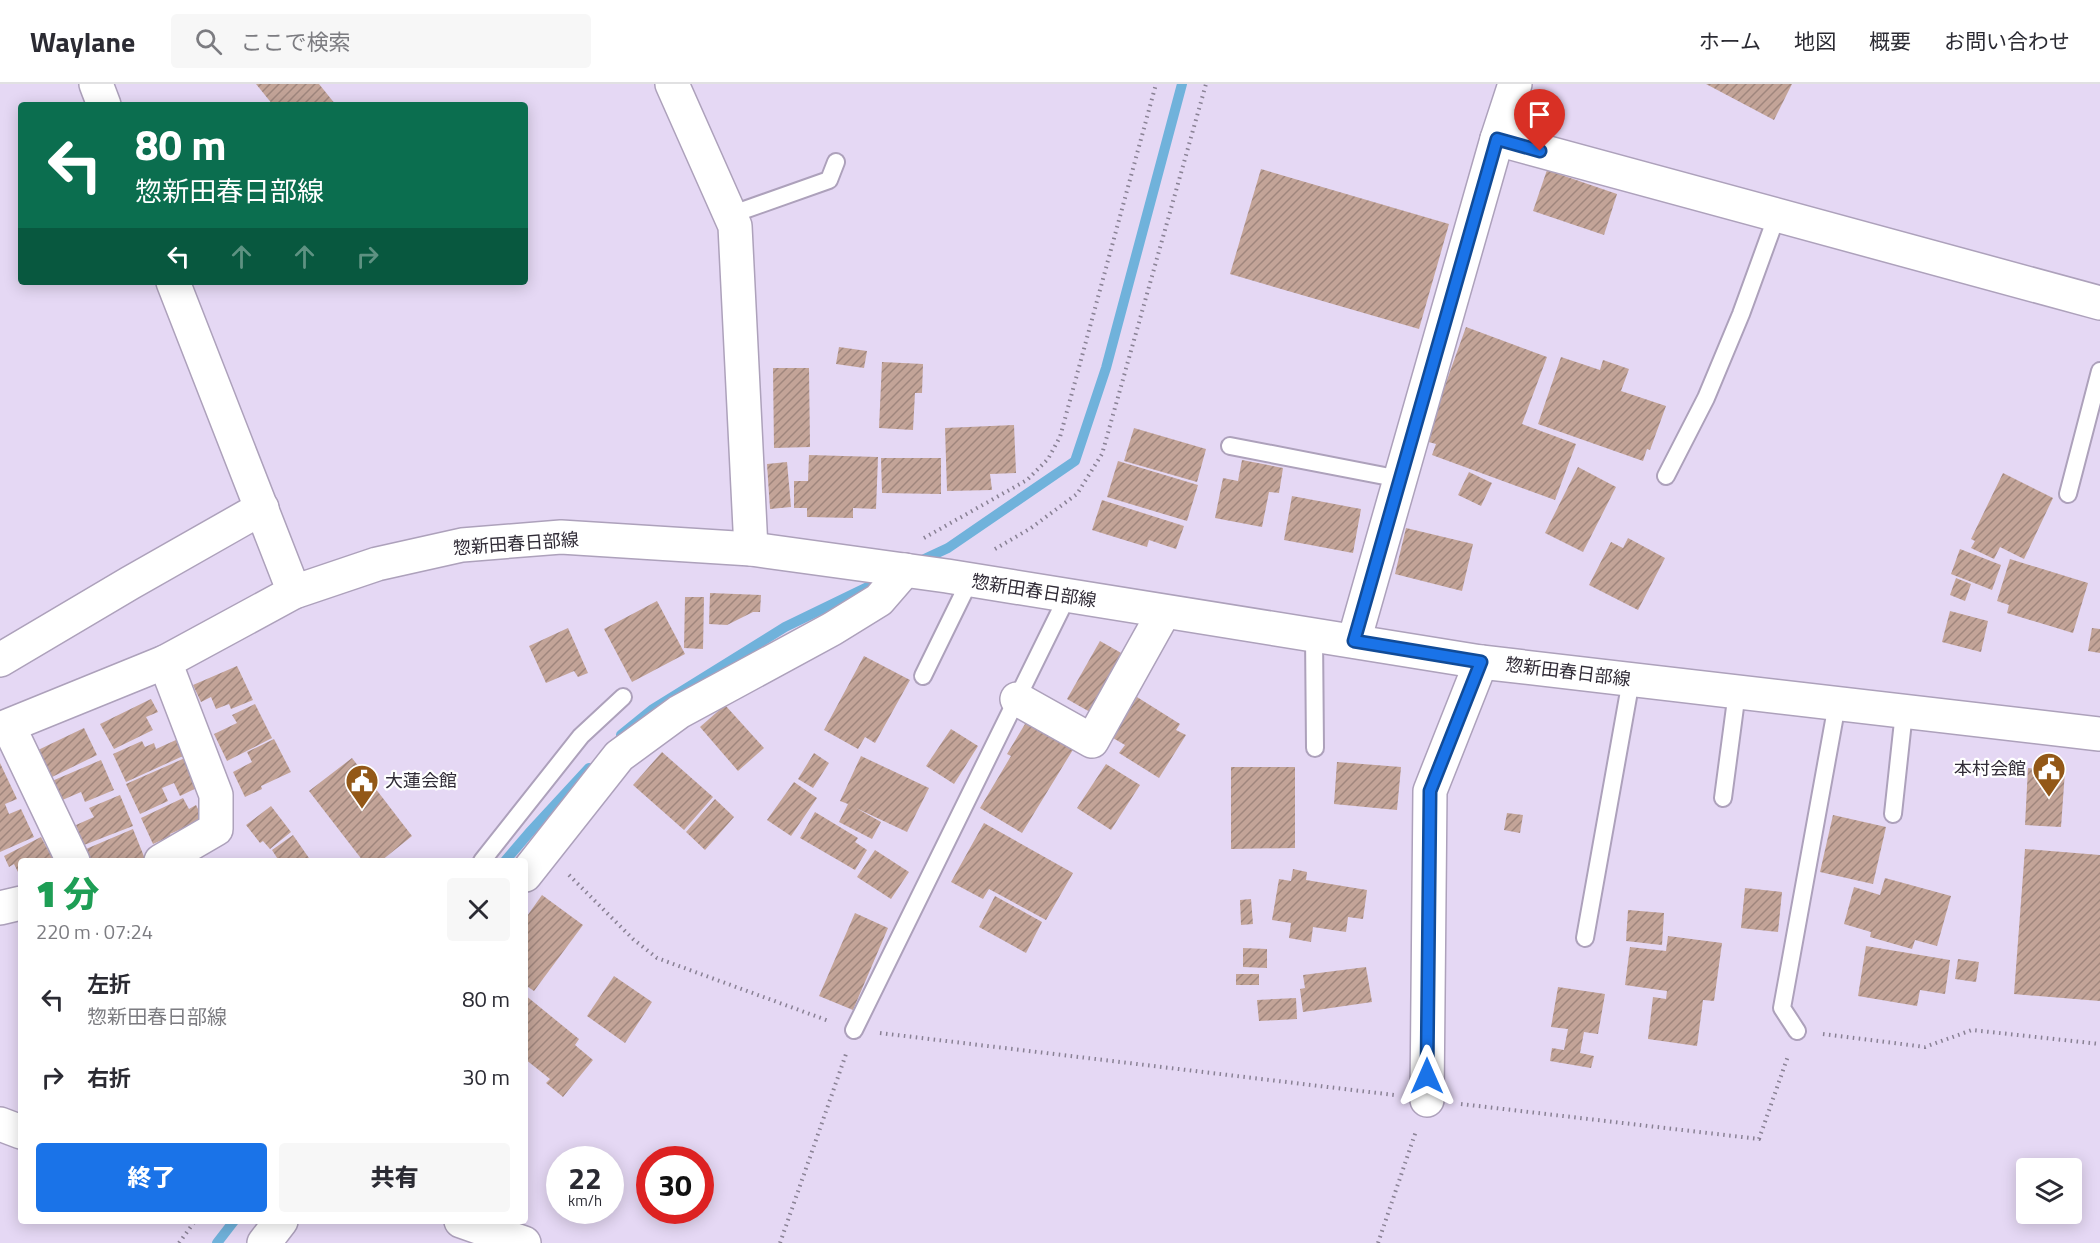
<!DOCTYPE html>
<html lang="ja">
<meta charset="utf-8">
<style>
:root{--surface:#fff;--page:#f7f7f7;--text:#2b2b33;--muted:#7c7c81;--line:#e1e1e2;--accent:#1a73e8}
body{margin:0;font-family:"Titillium Web","Noto Sans JP",sans-serif;background:var(--page);color:var(--text);height:100vh;display:flex;flex-direction:column;font-size:22px;white-space:nowrap}
*{box-sizing:border-box;margin:0}
p{font-size:20px;color:var(--muted)}
.icon{flex:none;width:33px;height:33px;fill:none;stroke:currentColor;stroke-width:2;stroke-linecap:round;stroke-linejoin:round}
.map{position:relative;flex:1;overflow:hidden}
.panel{position:absolute;left:18px;top:774px;width:510px;height:366px;display:flex;flex-direction:column;background:var(--surface);border-radius:6px;box-shadow:0 3px 15px #0003}
.panel>*{flex:none}
.hud{position:absolute;left:18px;top:18px;width:510px;height:183px;border-radius:6px;box-shadow:0 3px 15px #0003;background:#0b6e4f;color:#fff;overflow:hidden}
.fabs{position:absolute;left:2016px;top:1074px;display:grid;gap:12px}
.fabs a{display:grid;place-items:center;width:66px;height:66px;border-radius:6px;background:var(--surface);box-shadow:0 3px 15px #0003;font-size:30px}
.speed{position:absolute;left:546px;top:1062px;display:flex;gap:12px;font-size:30px;font-weight:700;text-align:center}
.speed>*{display:grid;place-content:center;width:78px;height:78px;border-radius:50%;background:var(--surface);box-shadow:0 3px 15px #0003;line-height:1}
.speed small{font-size:15px;font-weight:400}
.speed .limit{border:9px solid #d22;background:#fff;color:#111}
.pin{position:absolute;display:grid;place-items:center;width:51px;height:51px;color:#fff;margin:-62px -26px;border-radius:50% 50% 50% 0;rotate:-45deg;box-shadow:0 0 6px #0007}
.pin .icon{rotate:45deg}
.me{position:absolute;width:66px;margin:-33px;rotate:0deg;stroke-linejoin:round;filter:drop-shadow(0 0 4px #0008)}
.turn{display:flex;align-items:center;gap:21px;height:126px;padding:0 18px;font-size:27px}
.turn .icon{width:78px;height:78px;stroke-width:2.5}
.turn b{display:block;font-size:42px;line-height:51px}
.lanes{display:flex;align-items:center;height:57px;padding:0 18px;background:#0003;justify-content:center;gap:30px;direction:ltr}
.lanes .off{opacity:.35}
.round{display:grid;place-items:center;flex:none;width:63px;height:63px;border-radius:6px;background:var(--page)}
.head{display:flex;align-items:center;justify-content:space-between;height:102px;padding:0 18px}
h1{font-size:36px;font-weight:800;line-height:45px;color:#1e9e55}
.primary-button{display:flex;gap:12px;margin-top:auto;padding:12px 18px}
.primary-button a{flex:1;height:69px;border-radius:6px;background:var(--accent);color:#fff;font-size:24px;font-weight:800;line-height:69px;text-align:center}
.primary-button a+a{background:var(--page);color:var(--text)}
ul{padding:0;list-style:none}
li{display:flex;align-items:center;gap:18px;height:78px;padding:0 18px}
li div{flex:1}
li b{display:block;font-size:22px}
li em{font-style:normal}
header{display:flex;align-items:center;gap:36px;box-sizing:border-box;height:84px;padding:0 30px;background:var(--surface);border-bottom:2px solid var(--line)}
header strong{font-size:28px}
nav{display:flex;gap:33px;margin-inline-start:auto;font-size:21px}
.search{width:420px;height:54px;background:var(--page);display:flex;align-items:center;gap:15px;box-sizing:border-box;padding:0 21px;border-radius:6px;color:var(--muted);font-size:22px}
.map>svg:first-child{display:block}
.lines{fill:none;stroke-linecap:round;stroke-linejoin:round}
.stream{stroke:#70b2db;stroke-width:10}
.building{fill:url(#building-hatch)}
.lane-casing{stroke:#ada1bb;stroke-width:20}
.street-casing{stroke:#ada1bb;stroke-width:36}
.secondary-casing{stroke:#ada1bb;stroke-width:36}
.path{stroke:#898194;stroke-width:4;stroke-dasharray:1.5 4.5;stroke-linecap:butt}
.lane{stroke:#fff;stroke-width:16}
.street{stroke:#fff;stroke-width:33}
.secondary{stroke:#fff;stroke-width:33}
.route-casing{stroke:#114b97;stroke-width:15}
.route{stroke:#1a73e8;stroke-width:10}
.labels{text-anchor:middle;stroke-width:4.5;stroke-linejoin:round;paint-order:stroke}
.street-label{font-size:18px;fill:#302b36;stroke:#fff}
.poi-label{font-size:18px;fill:#302b36;stroke:#fff;text-anchor:end}
</style>
<header>
<strong>Waylane</strong>
<div class="search"><svg class="icon" aria-label="search" viewBox="0 0 24 24"><circle cx="10" cy="10" r="6"/><path d="M15 15l6 6"/></svg>ここで検索</div>
<nav><a>ホーム</a><a>地図</a><a>概要</a><a>お問い合わせ</a></nav>
</header>
<div class="map">
<svg width="2100" height="1159" viewBox="0 0 2100 1159">
<defs>
<pattern id="building-hatch" width="6" height="6" patternUnits="userSpaceOnUse" patternTransform="scale(1.5)"><rect width="6" height="6" fill="#c3a498"/><path d="M-1 1l2-2M0 6l6-6M5 7l2-2" fill="none" stroke="#9f867d"/></pattern>
</defs>
<rect width="100%" height="100%" fill="#e5d8f4"/>
<g class="lines">
<g class="stream">
<path d="M918,478L948,464L1075,377L1106,284L1182,0"/>
<path d="M621,651L653,625L785,543L880,497"/>
<path d="M505,777L529,749L589,684"/>
<path d="M217,1159L234,1137"/>
</g>
</g>
<g class="building">
<path d="M256,0H319L336,21H273Z"/>
<path d="M1706,0H1792L1774,36Z"/>
<path d="M1261,85L1449,140L1419,245L1230,190Z"/>
<path d="M1547,86L1617,110L1604,151L1533,127Z"/>
<path d="M1466,243L1547,273L1522,340L1576,360L1555,416L1432,371L1436,360L1425,357Z"/>
<path d="M839,263L867,267L864,284L836,280Z"/>
<path d="M1561,273L1600,286L1603,276L1629,285L1621,307L1666,322L1650,366L1647,365L1643,377L1538,340Z"/>
<path d="M882,278L923,280L922,309H915L913,346L879,344Z"/>
<path d="M773,284H809L810,363L774,364Z"/>
<path d="M1014,341L1016,389L990,390L992,406L947,407L945,344Z"/>
<path d="M1134,344L1206,365L1197,398L1124,377Z"/>
<path d="M809,371L878,373L876,425L853,424V434L807,433V424H794V397H808Z"/>
<path d="M881,374H941V410L882,409Z"/>
<path d="M1242,376L1283,384L1279,409L1269,408L1262,443L1215,434L1223,394L1238,397Z"/>
<path d="M1118,377L1198,401L1187,437L1107,413Z"/>
<path d="M787,378L791,423L770,425L767,380Z"/>
<path d="M1578,383L1616,403L1583,468L1545,449Z"/>
<path d="M1469,388L1492,399L1481,422L1458,411Z"/>
<path d="M2003,389L2053,414L2024,475L2000,463L1994,475L1971,464L1975,457L1971,455Z"/>
<path d="M1292,412L1361,425L1353,469L1284,456Z"/>
<path d="M1102,416L1184,442L1176,465L1149,456L1147,463L1092,446Z"/>
<path d="M1406,444L1473,460L1462,507L1395,490Z"/>
<path d="M1628,454L1665,474L1638,526L1589,501L1611,458L1623,464Z"/>
<path d="M1960,465L2001,481L1992,506L1951,490Z"/>
<path d="M2010,475L2088,499L2073,549L2007,529L2009,521L1997,517Z"/>
<path d="M1956,494L1971,500L1965,517L1950,511Z"/>
<path d="M710,509L761,511L760,528H753L727,541L709,540Z"/>
<path d="M685,513H704L703,565L684,564Z"/>
<path d="M657,517L685,570L632,598L604,545Z"/>
<path d="M1950,527L1988,537L1981,568L1942,558Z"/>
<path d="M568,544L588,589L578,593L574,587L546,599L529,562Z"/>
<path d="M2092,544L2100,545V569L2088,567Z"/>
<path d="M1100,557L1123,570L1090,628L1067,615Z"/>
<path d="M864,572L910,596L875,659L865,653L858,665L824,646Z"/>
<path d="M237,582L253,616L231,625L229,620L216,625L211,613L201,618L193,601Z"/>
<path d="M1137,613L1180,640L1176,646L1186,651L1159,694L1119,669L1125,661L1113,654Z"/>
<path d="M151,615L158,628L146,633L153,646L114,665L100,640Z"/>
<path d="M255,620L272,654L227,677L214,650L237,639L232,631Z"/>
<path d="M725,621L764,664L738,687L700,643Z"/>
<path d="M1028,635L1074,664L1022,749L980,724L1011,672L1007,670Z"/>
<path d="M84,644L97,671L50,694L36,667Z"/>
<path d="M951,645L978,662L954,700L926,682Z"/>
<path d="M187,651L194,667L126,698L113,670L142,657L145,663L154,659L156,665Z"/>
<path d="M274,655L291,688L261,702L262,705L245,713L233,688L252,678L247,668Z"/>
<path d="M662,668L713,713L684,746L633,701Z"/>
<path d="M814,669L829,679L813,704L798,695Z"/>
<path d="M194,670L207,699L180,712L174,699L162,704L168,717L140,730L126,700Z"/>
<path d="M861,672L929,704L907,748L856,724L881,738L872,755L839,738L848,720L840,717Z"/>
<path d="M352,674L412,752L381,777H363L309,707Z"/>
<path d="M101,676L114,706L85,718L81,708L60,717L52,697Z"/>
<path d="M1337,678L1401,683L1397,726L1334,720Z"/>
<path d="M0,679L17,715L5,720L9,730L21,725L34,753L0,768Z"/>
<path d="M1106,680L1140,701L1111,746L1077,724Z"/>
<path d="M1231,683H1295V764L1231,765Z"/>
<path d="M2028,684L2065,687L2061,743L2025,741Z"/>
<path d="M794,698L817,714L791,752L767,736Z"/>
<path d="M120,711L133,742L84,761L76,741L94,733L89,724Z"/>
<path d="M183,714L189,725L196,721L203,735L182,751L179,746L170,750L171,752L153,760L141,734Z"/>
<path d="M715,715L734,733L705,766L686,748Z"/>
<path d="M271,722L291,748L270,765L263,757L260,759L246,741Z"/>
<path d="M815,728L858,754L855,758L867,766L855,786L800,754Z"/>
<path d="M1507,729L1523,731L1520,749L1504,746Z"/>
<path d="M1833,731L1886,743L1873,800L1820,788Z"/>
<path d="M984,739L1073,789L1046,836L989,805L983,815L951,798Z"/>
<path d="M133,745L145,775L140,777H91L86,765Z"/>
<path d="M293,751L311,777H279L272,766Z"/>
<path d="M41,753L54,777H21V794L14,780L9,783L4,772Z"/>
<path d="M2025,765L2100,771V917L2014,910Z"/>
<path d="M875,766L909,788L891,815L857,793Z"/>
<path d="M1293,785L1307,788L1306,796L1367,806L1363,835L1348,833L1346,848L1313,843L1311,858L1289,854L1291,839L1272,836L1279,795L1291,797Z"/>
<path d="M1885,794L1951,812L1937,862L1915,856L1912,865L1870,853L1871,848L1844,840L1854,803L1880,811Z"/>
<path d="M1745,804L1782,808L1778,848L1741,844Z"/>
<path d="M542,811L583,841L534,907L525,901V835Z"/>
<path d="M995,812L1042,838L1026,869L979,843Z"/>
<path d="M1251,815L1253,840L1241,841L1240,816Z"/>
<path d="M1628,826L1664,829L1662,861L1626,857Z"/>
<path d="M855,829L888,844L853,926L819,912Z"/>
<path d="M1668,852L1722,859L1714,917L1703,916L1697,962L1648,955L1653,913L1666,915L1667,907L1625,901L1630,863L1666,867Z"/>
<path d="M1866,862L1950,876L1945,910L1920,906L1917,922L1858,912Z"/>
<path d="M1243,864L1267,865V884L1243,883Z"/>
<path d="M1958,875L1979,878L1976,898L1955,895Z"/>
<path d="M1366,883L1372,918L1303,928L1300,905L1305,904L1303,891Z"/>
<rect x="1236" y="890" width="23" height="11"/>
<path d="M614,892L652,918L625,959L587,932Z"/>
<path d="M1558,903L1605,910L1598,950L1584,948L1580,969L1594,972L1591,984L1550,977L1552,964L1564,966L1568,945L1551,943Z"/>
<path d="M525,911L579,955L575,961L593,976L563,1013L546,999L550,995L525,975Z"/>
<path d="M1296,914L1297,935L1259,937L1257,916Z"/>
</g>
<g class="lines">
<g class="lane-casing">
<g id="lane">
<path d="M730,131L829,96L836,78"/>
<path d="M1230,362L1400,395"/>
<path d="M1666,392L1706,314L1741,230L1777,131"/>
<path d="M2068,410L2100,287"/>
<path d="M1314,551L1315,664"/>
<path d="M923,592L970,496"/>
<path d="M1723,714L1737,608"/>
<path d="M1893,730L1904,628"/>
<path d="M482,777L581,652L623,613"/>
<path d="M1585,854L1631,596"/>
<path d="M854,946L1067,513"/>
<path d="M1797,947L1782,924L1837,620"/>
</g>
</g>
<g class="street-casing">
<g id="street">
<path d="M96,0L104,21"/>
<path d="M672,0L735,142L751,465"/>
<path d="M1497,55L2100,219"/>
<path d="M173,198L294,508"/>
<path d="M1354,557L1497,55L1515,0"/>
<path d="M0,576L130,499L262,424"/>
<path d="M1017,615L1092,657L1164,528"/>
<path d="M9,643L73,777"/>
<path d="M161,777L216,745V711L165,578"/>
<path d="M525,791L619,672L679,628L832,545L879,516L905,486"/>
<path d="M0,824L21,819"/>
<path d="M1427,1016L1430,707L1481,578"/>
<path d="M0,1040L21,1048"/>
<path d="M461,1137L524,1159"/>
<path d="M264,1159L281,1137"/>
</g>
</g>
<g class="secondary-casing">
<path id="secondary" d="M0,645L165,578L294,508L377,480L462,461L561,453L751,465L947,492L1481,578L2100,650"/>
</g>
<g class="path">
<path d="M924,454L1027,396L1048,375L1060,353L1156,0"/>
<path d="M995,465L1031,444L1077,410L1102,370L1206,0"/>
<path d="M569,791L633,855L657,874L829,937"/>
<path d="M880,949L1394,1011"/>
<path d="M1823,950L1925,963L1972,946L2100,960"/>
<path d="M1461,1020L1759,1055L1788,972"/>
<path d="M179,1159L195,1137"/>
<path d="M780,1159L846,970"/>
<path d="M1378,1159L1416,1047"/>
</g>
<use href="#lane" class="lane"/>
<use href="#street" class="street"/>
<use href="#secondary" class="secondary"/>
</g>
<g class="lines">
<g class="route-casing">
<path id="route" d="M1427,992L1430,707L1481,578L1354,557L1497,55L1540,67"/>
</g>
<use href="#route" class="route"/>
</g>
<defs>
<g id="civic-pin" transform="scale(1.725)"><path d="M0 17L-7.5 6A9.5 9.5 0 1 1 7.5 6Z" fill="#935817" stroke="#fff"/><path d="M-.6-6.5H3V-4.5H.6V-3L4-1V1h2V6H-6V1h2V-1L-.6-3ZM-1.2 2.5V6h2.4V2.5Z" fill="#fff"/></g>
</defs>
<g fill-rule="evenodd">
<use href="#civic-pin" x="2049" y="685"/>
<use href="#civic-pin" x="362" y="697"/>
</g>
<g class="labels">
<g class="street-label">
<text transform="translate(516 460) rotate(-4)" y="6">惣新田春日部線</text>
<text transform="translate(1034 507) rotate(9)" y="6">惣新田春日部線</text>
<text transform="translate(1568 588) rotate(7)" y="6">惣新田春日部線</text>
</g>
<g class="poi-label">
<text x="2026" y="691">本村会館</text>
<text x="385" y="703" text-anchor="start">大蓮会館</text>
</g>
</g>
</svg>
<div class="fabs">
<a><svg class="icon" aria-label="layers" viewBox="0 0 24 24"><path d="M12 4l9 5-9 5-9-5zM3 14l9 5 9-5"/></svg></a>
</div>
<div class="speed"><div>22<small>km/h</small></div><div class="limit">30</div></div>
<div class="pin" style="left:1540px;top:67px;background:#d93025"><svg class="icon" aria-label="arrive" viewBox="0 0 24 24"><path d="M6 21V4h12l-3 4 3 4H6"/></svg></div>
<svg class="me" style="left:1427px;top:992px" viewBox="-20 -20 40 40"><path d="M0-17L14 15 0 8-14 15z" fill="#1a73e8" stroke="#fff" stroke-width="4"/></svg>
<div class="hud">
<div class="turn"><svg class="icon" aria-label="left" viewBox="0 0 24 24"><path d="M17 20v-9H6M10 6l-5 5 5 5"/></svg><div><b>80 m</b>惣新田春日部線</div></div>
<div class="lanes"><svg class="icon" aria-label="left" viewBox="0 0 24 24"><path d="M17 20v-9H6M10 6l-5 5 5 5"/></svg><svg class="icon off" aria-label="ahead" viewBox="0 0 24 24"><path d="M12 20V5M6 11l6-6 6 6"/></svg><svg class="icon off" aria-label="ahead" viewBox="0 0 24 24"><path d="M12 20V5M6 11l6-6 6 6"/></svg><svg class="icon off" aria-label="right" viewBox="0 0 24 24"><path d="M7 20v-9h11M14 6l5 5-5 5"/></svg></div>
</div>
<section class="panel">
<div class="head"><div><h1>1 分</h1><p>220 m · 07:24</p></div><a class="round"><svg class="icon" aria-label="close" viewBox="0 0 24 24"><path d="M6 6l12 12M18 6L6 18"/></svg></a></div>
<ul>
<li><svg class="icon" aria-label="left" viewBox="0 0 24 24"><path d="M17 20v-9H6M10 6l-5 5 5 5"/></svg><div><b>左折</b><p>惣新田春日部線</p></div><em>80 m</em></li>
<li><svg class="icon" aria-label="right" viewBox="0 0 24 24"><path d="M7 20v-9h11M14 6l5 5-5 5"/></svg><div><b>右折</b></div><em>30 m</em></li>
</ul>
<div class="primary-button"><a>終了</a><a>共有</a></div>
</section>
</div>
